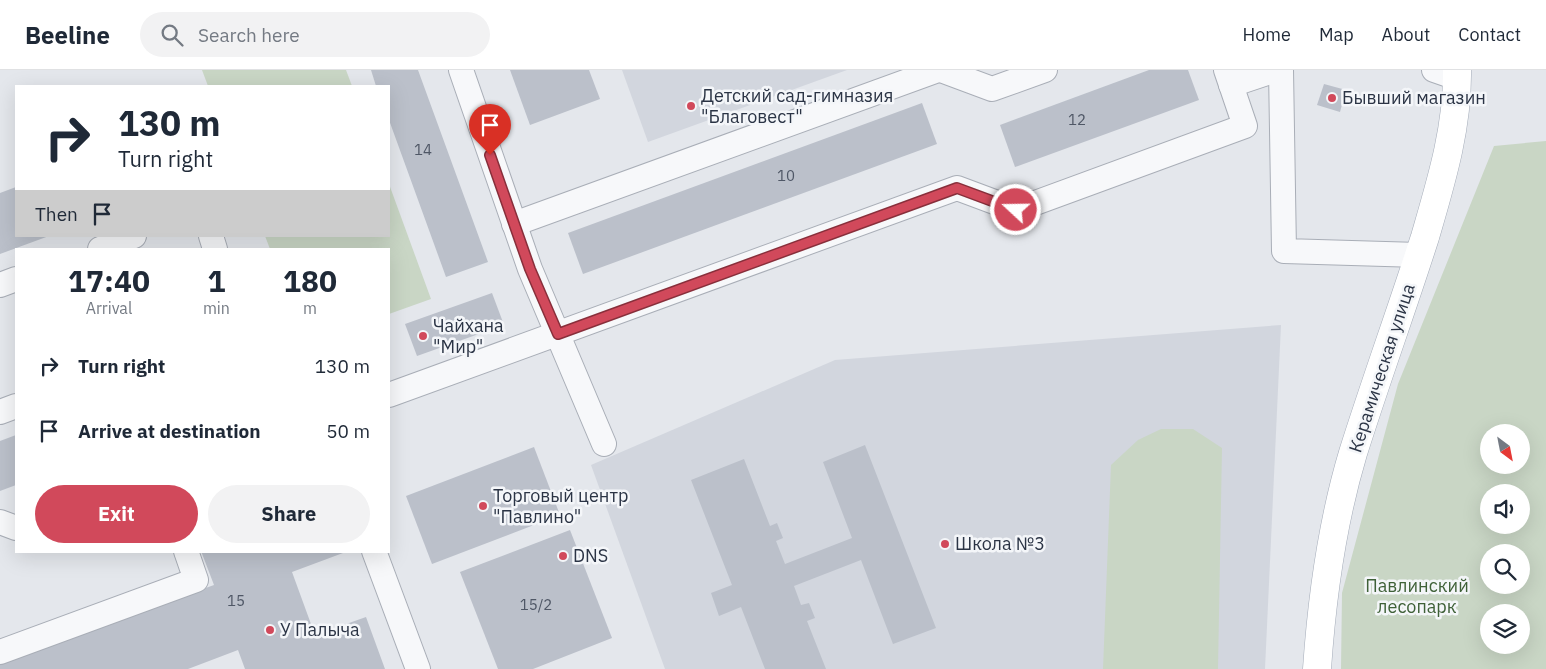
<!DOCTYPE html>
<meta charset="utf-8">
<style>
:root{--surface:#fff;--page:#f2f2f3;--text:#1f2937;--muted:#747a83;--line:#e0e1e3;--accent:#d1495b}
body{margin:0;font-family:"IBM Plex Sans",sans-serif;background:var(--page);color:var(--text);height:100vh;display:flex;flex-direction:column;font-size:19px;white-space:nowrap}
*{box-sizing:border-box;margin:0}
p{font-size:16px;color:var(--muted)}
.icon{flex:none;width:28px;height:28px;fill:none;stroke:currentColor;stroke-width:2;stroke-linecap:round;stroke-linejoin:round}
.map{position:relative;flex:1;overflow:hidden}
.sheet{position:absolute;left:15px;top:178px;width:375px;height:305px;display:flex;flex-direction:column;background:var(--surface);border-radius:0px;box-shadow:0 5px 20px #0002}
.sheet>*{flex:none}
.top-card{position:absolute;left:15px;top:15px;width:375px;height:152px;border-radius:0px;box-shadow:0 5px 20px #0002;background:#fff;color:var(--text);overflow:hidden}
.needle{width:32px;rotate:148deg}
.controls{position:absolute;left:1480px;top:354px;display:grid;gap:10px}
.controls a{display:grid;place-items:center;width:50px;height:50px;border-radius:50%;background:var(--surface);box-shadow:0 5px 20px #0002;font-size:25px}
.pin{position:absolute;display:grid;place-items:center;width:42px;height:42px;color:#fff;margin:-51px -21px;border-radius:50% 50% 50% 0;rotate:-45deg;box-shadow:0 0 5px #0007}
.pin .icon{rotate:45deg}
.me{position:absolute;width:55px;margin:-28px;rotate:291deg;stroke-linejoin:round;filter:drop-shadow(0 0 4px #0008)}
.turn{display:flex;align-items:center;gap:18px;height:105px;padding:0 20px;font-size:22px}
.turn .icon{width:65px;height:65px;stroke-width:2.5}
.turn b{display:block;font-size:35px;line-height:42px}
.then{display:flex;align-items:center;height:48px;padding:0 20px;background:#0003;gap:10px;font-size:19px}
.eta{display:flex;justify-content:space-evenly;align-items:center;height:85px;text-align:center}
.eta b{font-size:30px;font-weight:800;line-height:35px}
.cta{display:flex;gap:10px;margin-top:auto;padding:10px 20px}
.cta a{flex:1;height:58px;border-radius:30px;background:var(--accent);color:#fff;font-size:20px;font-weight:800;line-height:58px;text-align:center}
.cta a+a{background:var(--page);color:var(--text)}
ul{padding:0;list-style:none}
li{display:flex;align-items:center;gap:15px;height:65px;padding:0 20px}
li div{flex:1}
li b{display:block;font-size:19px}
li em{font-style:normal}
header{display:flex;align-items:center;gap:30px;box-sizing:border-box;height:70px;padding:0 25px;background:var(--surface);border-bottom:1px solid var(--line)}
header strong{font-size:24px}
nav{display:flex;gap:28px;margin-inline-start:auto;font-size:18px}
.search{width:350px;height:45px;background:var(--page);display:flex;align-items:center;gap:12px;box-sizing:border-box;padding:0 18px;border-radius:28px;color:var(--muted);font-size:19px}
.map>svg:first-child{display:block}
.built{fill:#d2d6de}
.green{fill:#c9d6c5;fill-rule:evenodd}
.building{fill:#bbc0ca}
.lines{fill:none;stroke-linecap:round;stroke-linejoin:round}
.minor-casing{stroke:#a9aeb7;stroke-width:26}
.major-casing{stroke:#a3abb8;stroke-width:29}
.minor{stroke:#f7f8fa;stroke-width:24}
.major{stroke:#fff;stroke-width:28}
.route-casing{stroke:#882f3b;stroke-width:12}
.route{stroke:#d1495b;stroke-width:9}
.poi-dot{fill:#d1495b;stroke:#f4f6f9;stroke-width:2}
.labels{text-anchor:middle;stroke-width:5;stroke-linejoin:round;paint-order:stroke}
.number-label{font-size:15px;fill:#4f5766}
.poi-label{font-size:18px;fill:#2b3445;stroke:#f4f6f9;text-anchor:start}
.street-label{font-size:18px;fill:#2b3445;stroke:#f4f6f9}
.park-label{font-size:18px;fill:#3f6138;stroke:#f4f6f9}
</style>
<header>
<strong>Beeline</strong>
<div class="search"><svg class="icon" aria-label="search" viewBox="0 0 24 24"><circle cx="10" cy="10" r="6"/><path d="M15 15l6 6"/></svg>Search here</div>
<nav><a>Home</a><a>Map</a><a>About</a><a>Contact</a></nav>
</header>
<div class="map">
<svg width="1546" height="599" viewBox="0 0 1546 599">
<rect width="100%" height="100%" fill="#e4e7ec"/>
<g class="built">
<path d="M622,0H847L648,72Z"/>
<path d="M1281,255L1265,599H665L591,395L835,290Z"/>
</g>
<g class="green">
<path d="M202,0H346L352,16H208Z"/>
<path d="M1546,71V599H1341L1342,523L1398,314L1494,76ZM1521,362V395H1489V362ZM1521,422V455H1489V422ZM1521,482V515H1489V482ZM1521,542V575H1489V542Z"/>
<path d="M389,114L431,229L389,244V179H270L265,166H389Z"/>
<path d="M1161,359H1193L1222,378L1218,599H1103L1111,395L1138,370Z"/>
</g>
<g class="building">
<path d="M371,0H418L488,192L446,207L389,50V16H376Z"/>
<path d="M510,0H589L600,29L530,55Z"/>
<path d="M1149,0H1188L1199,30L1015,97L1000,55Z"/>
<path d="M1324,14L1346,20L1340,42L1317,35Z"/>
<path d="M922,33L937,74L583,204L568,163Z"/>
<path d="M16,117V166H49L0,184V123Z"/>
<path d="M492,223L504,255L417,286L405,254Z"/>
<path d="M16,365V415L0,421V371Z"/>
<path d="M865,375L936,558L893,574L861,490L794,516L801,535L809,533L815,548L807,551L826,599H765L741,537L719,546L711,523L732,515L691,410L744,389L770,456L777,453L783,468L776,471L785,494L852,468L823,392Z"/>
<path d="M534,377L560,445L432,494L406,426Z"/>
<path d="M570,460L612,568L533,599H498L460,502Z"/>
<path d="M201,481H343V483L292,502L315,565L366,547L385,599H245L238,580L188,599H0V592L214,515Z"/>
</g>
<g class="lines">
<g class="minor-casing">
<g id="minor">
<path d="M461,0L530,199L604,374"/>
<path d="M941,0L992,19L1045,0"/>
<path d="M1281,0L1284,181L1419,185"/>
<path d="M1434,0L1457,8"/>
<path d="M1231,15L1276,0"/>
<path d="M514,154L938,0"/>
<path d="M211,166L215,179"/>
<path d="M100,179L134,166"/>
<path d="M0,215L16,209"/>
<path d="M389,325L957,118L1016,140L1245,56L1226,0"/>
<path d="M0,342L16,336"/>
<path d="M0,452L16,458"/>
<path d="M374,481L418,599"/>
<path d="M0,582L196,510L186,481"/>
</g>
</g>
<g class="major-casing">
<path id="major" d="M1317,599C1322,526 1332,453 1353,383C1376,310 1402,239 1425,167C1441,112 1458,57 1457,0"/>
</g>
<use href="#minor" class="minor"/>
<use href="#major" class="major"/>
</g>
<g class="lines">
<g class="route-casing">
<path id="route" d="M490,85L530,199L558,264L957,118L1016,140"/>
</g>
<use href="#route" class="route"/>
</g>
<g class="poi-dot">
<circle cx="1332" cy="28" r="5"/>
<circle cx="691" cy="36" r="5"/>
<circle cx="423" cy="266" r="5"/>
<circle cx="483" cy="436" r="5"/>
<circle cx="945" cy="474" r="5"/>
<circle cx="563" cy="486" r="5"/>
<circle cx="270" cy="560" r="5"/>
</g>
<g class="labels">
<g class="number-label">
<text x="1077" y="55">12</text>
<text x="423" y="85">14</text>
<text x="786" y="111">10</text>
<text x="236" y="536">15</text>
<text x="536" y="540">15/2</text>
</g>
<g class="poi-label">
<text x="701" y="32">Детский сад-гимназия<tspan x="701" dy="21">"Благовест"</tspan></text>
<text x="1342" y="34">Бывший магазин</text>
<text x="433" y="262">Чайхана<tspan x="433" dy="21">"Мир"</tspan></text>
<text x="493" y="432">Торговый центр<tspan x="493" dy="21">"Павлино"</tspan></text>
<text x="955" y="480">Школа №3</text>
<text x="573" y="492">DNS</text>
<text x="280" y="566">У Палыча</text>
</g>
<g class="street-label">
<text transform="translate(1382 298) rotate(-72)" y="6">Керамическая улица</text>
</g>
<g class="park-label">
<text x="1417" y="522">Павлинский<tspan x="1417" dy="21">лесопарк</tspan></text>
</g>
</g>
</svg>
<div class="controls">
<a><svg class="needle" viewBox="-14 -14 28 28"><path d="M0-13l5 13h-10z" fill="#e53935"/><path d="M0 13l5-13h-10z" fill="#747a83"/></svg></a>
<a><svg class="icon" aria-label="sound" viewBox="0 0 24 24"><path d="M4 9h4l5-4v14l-5-4H4zM17 9q2 3 0 6"/></svg></a>
<a><svg class="icon" aria-label="search" viewBox="0 0 24 24"><circle cx="10" cy="10" r="6"/><path d="M15 15l6 6"/></svg></a>
<a><svg class="icon" aria-label="layers" viewBox="0 0 24 24"><path d="M12 4l9 5-9 5-9-5zM3 14l9 5 9-5"/></svg></a>
</div>
<div class="pin" style="left:490px;top:85px;background:#d93025"><svg class="icon" aria-label="arrive" viewBox="0 0 24 24"><path d="M6 21V4h12l-3 4 3 4H6"/></svg></div>
<svg class="me" style="left:1016px;top:140px" viewBox="-20 -20 40 40"><circle r="17" fill="#d1495b" stroke="#fff" stroke-width="3"/><path d="M0-11L8 9 0 5-8 9z" fill="#fff"/></svg>
<div class="top-card">
<div class="turn"><svg class="icon" aria-label="right" viewBox="0 0 24 24"><path d="M7 20v-9h11M14 6l5 5-5 5"/></svg><div><b>130 m</b>Turn right</div></div>
<div class="then">Then<svg class="icon" aria-label="arrive" viewBox="0 0 24 24"><path d="M6 21V4h12l-3 4 3 4H6"/></svg></div>
</div>
<section class="sheet">
<div class="eta">
<div><b>17:40</b><p>Arrival</p></div>
<div><b>1</b><p>min</p></div>
<div><b>180</b><p>m</p></div>
</div>
<ul>
<li><svg class="icon" aria-label="right" viewBox="0 0 24 24"><path d="M7 20v-9h11M14 6l5 5-5 5"/></svg><div><b>Turn right</b></div><em>130 m</em></li>
<li><svg class="icon" aria-label="arrive" viewBox="0 0 24 24"><path d="M6 21V4h12l-3 4 3 4H6"/></svg><div><b>Arrive at destination</b></div><em>50 m</em></li>
</ul>
<div class="cta"><a>Exit</a><a>Share</a></div>
</section>
</div>
